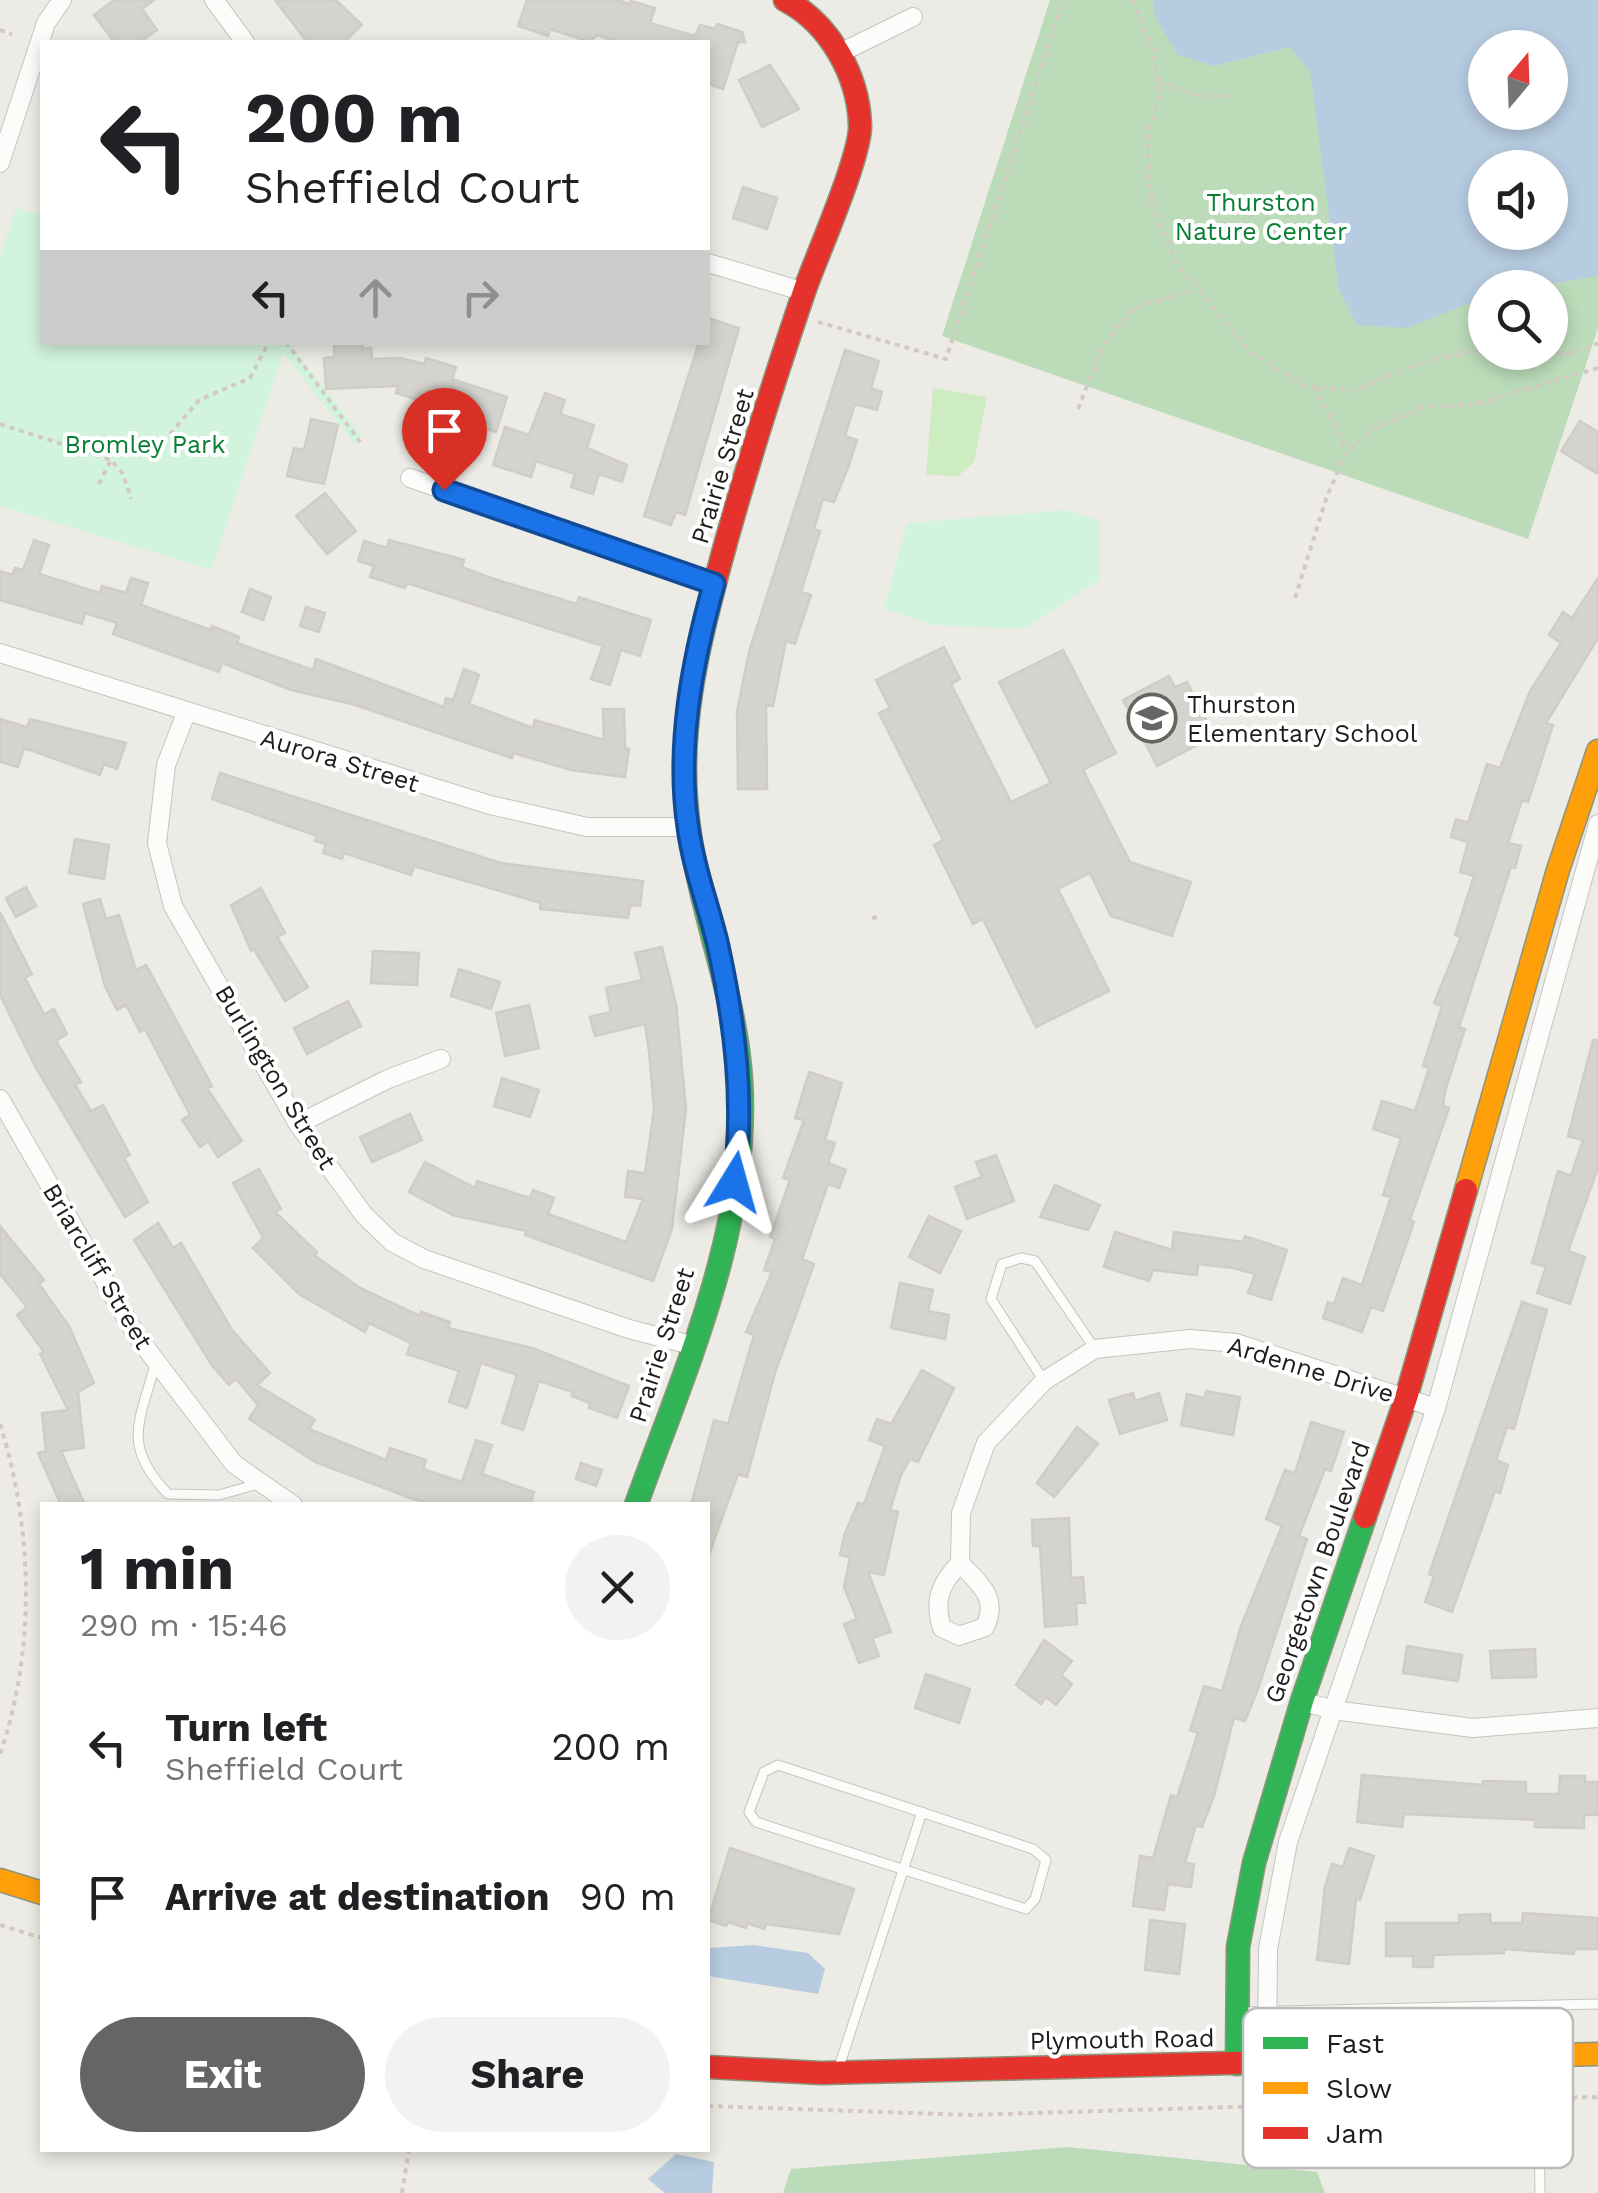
<!DOCTYPE html>
<meta charset="utf-8">
<style>
:root{--surface:#fff;--page:#f2f2f2;--text:#202124;--muted:#757577;--accent:#656563}
body{margin:0;font-family:"Work Sans",sans-serif;background:var(--page);color:var(--text);height:100vh;display:flex;flex-direction:column;font-size:38px;white-space:nowrap}
*{box-sizing:border-box;margin:0}
p{font-size:32px;color:var(--muted)}
.icon{flex:none;width:55px;height:55px;fill:none;stroke:currentColor;stroke-width:2;stroke-linecap:round;stroke-linejoin:round}
.map{position:relative;flex:1;overflow:hidden}
.panel{position:absolute;left:40px;top:1502px;width:670px;height:650px;display:flex;flex-direction:column;background:var(--surface);border-radius:0px;box-shadow:0 5px 15px #0003}
.panel>*{flex:none}
.top-card{position:absolute;left:40px;top:40px;width:670px;height:305px;border-radius:0px;box-shadow:0 5px 15px #0003;background:#fff;color:var(--text);overflow:hidden}
.needle{width:65px;rotate:19deg}
.fabs{position:absolute;left:1468px;top:30px;display:grid;gap:20px}
.fabs a{display:grid;place-items:center;width:100px;height:100px;border-radius:50%;background:var(--surface);box-shadow:0 5px 15px #0003;font-size:50px}
.pin{position:absolute;display:grid;place-items:center;width:85px;height:85px;color:#fff;margin:-102px -42px;border-radius:50% 50% 50% 0;rotate:-45deg;box-shadow:0 0 10px #0007}
.pin .icon{rotate:45deg}
.me{position:absolute;width:110px;margin:-55px;rotate:8deg;stroke-linejoin:round;filter:drop-shadow(0 0 8px #0008)}
.turn{display:flex;align-items:center;gap:35px;height:210px;padding:0 40px;font-size:45px}
.turn .icon{width:130px;height:130px;stroke-width:2.5}
.turn b{display:block;font-size:70px;line-height:85px}
.lanes{display:flex;align-items:center;height:95px;padding:0 40px;background:#0003;justify-content:center;gap:50px;direction:ltr}
.lanes .off{opacity:.35}
.round{display:grid;place-items:center;flex:none;width:105px;height:105px;border-radius:52px;background:var(--page)}
.overview{display:flex;align-items:center;justify-content:space-between;height:170px;padding:0 40px}
h1{font-size:60px;font-weight:700;line-height:75px}
.button{display:flex;gap:20px;margin-top:auto;padding:20px 40px}
.button a{flex:1;height:115px;border-radius:60px;background:var(--accent);color:#fff;font-size:40px;font-weight:700;line-height:115px;text-align:center}
.button a+a{background:var(--page);color:var(--text)}
ul{padding:0;list-style:none}
li{display:flex;align-items:center;gap:30px;height:150px;padding:0 40px}
li div{flex:1}
li b{display:block;font-size:38px}
li em{font-style:normal}
.map>svg:first-child{display:block}
.grass{fill:#cdecc2}
.forest{fill:#bcdcb9;fill-rule:evenodd}
.park{fill:#d2f4dc}
.water{fill:#b7cce1;fill-rule:evenodd}
.building{fill:#d4d3cd;stroke:#cfcdc6;stroke-width:2.5}
.lines{fill:none;stroke-linecap:round;stroke-linejoin:round}
.lane-casing{stroke:#c4c4c1;stroke-width:11}
.street-casing{stroke:#c4c4c1;stroke-width:20}
.fast-casing{stroke:#8d967c;stroke-width:25}
.slow-casing{stroke:#8d967c;stroke-width:25}
.jam-casing{stroke:#8d967c;stroke-width:25}
.path{stroke:#d3c9c2;stroke-width:4;stroke-dasharray:5 5;stroke-linecap:butt}
.lane{stroke:#fcfcfb;stroke-width:9}
.street{stroke:#fcfcfb;stroke-width:18}
.fast{stroke:#30b455;stroke-width:22}
.slow{stroke:#ff9f0a;stroke-width:22}
.jam{stroke:#e5322d;stroke-width:22}
.route-casing{stroke:#114b97;stroke-width:25}
.route{stroke:#1a73e8;stroke-width:18}
.labels{text-anchor:middle;stroke-width:8;stroke-linejoin:round;paint-order:stroke}
.park-label{font-size:25px;fill:#077f33;stroke:#fff}
.street-label{font-size:25px;fill:#1d1d1d;stroke:#fff}
.poi-label{font-size:25px;fill:#1d1d1d;stroke:#fff;text-anchor:start}
.key{fill:#fff;stroke:#bbb;stroke-width:2.5}
.key-label{font-size:28px;fill:#1d1d1d}
</style>
<div class="map">
<svg width="1598" height="2193" viewBox="0 0 1598 2193">
<rect width="100%" height="100%" fill="#ecebe5"/>
<path class="grass" d="M933,388L987,397L974,462L957,477L926,474Z"/>
<g class="forest">
<path d="M1050,0H1598V328L1528,539L942,336ZM1485,48H1550V112H1485ZM1485,168H1550V232H1485ZM1485,288H1550V352H1485Z"/>
<path d="M1068,2147L1317,2172L1325,2193H783L791,2169Z"/>
</g>
<g class="park">
<path d="M16,208L42,216V342L289,343L361,435L355,444L283,353L212,570L0,506V257Z"/>
<path d="M1065,510L1100,521L1099,580L1024,629L934,625L884,609L907,523Z"/>
</g>
<g class="water">
<path d="M1152,0H1598V276L1533,287L1485,288V297L1407,328L1357,325L1339,290L1310,71L1290,47L1214,66L1178,55L1156,18ZM1485,48H1550V112H1485ZM1485,168H1550V232H1485Z"/>
<path d="M754,1945L808,1953L825,1969L818,1994L708,1976V1948Z"/>
<path d="M676,2154L714,2162L712,2193H665L648,2179Z"/>
</g>
<g class="building">
<path d="M114,0H154L142,9L157,30L140,42H114L94,15Z"/>
<path d="M275,0H336L362,25L344,42H307Z"/>
<path d="M527,0H617L630,4L631,1L655,8L650,23L695,36L700,25L715,29L717,24L742,32L745,42H738L723,89L708,84V42H618L597,35L590,42L550,29L548,36L518,26Z"/>
<path d="M770,65L799,109L762,127L739,80Z"/>
<path d="M743,187L777,198L767,229L733,218Z"/>
<path d="M708,318L739,328L685,515L676,512L671,525L644,516L699,342H708Z"/>
<path d="M334,342H362L363,349L371,348L372,359L401,358L424,364L426,358L456,367L452,379L507,397L496,432L447,417L450,410L396,393L398,386L326,389L324,358L334,357Z"/>
<path d="M845,350L879,361L871,388L882,392L877,410L855,404L845,436L857,440L848,468L834,502L823,499L814,529L820,531L801,592L811,595L795,644L786,641L773,706L766,705L767,789H738L737,711L749,652Z"/>
<path d="M545,393L565,400L560,414L594,425L587,448L627,465L622,482L599,474L593,494L571,487L575,474L536,461L531,477L493,465L505,427L529,435Z"/>
<path d="M311,419L338,425L324,484L287,476L294,448L304,450Z"/>
<path d="M1580,421L1598,432V474L1561,451Z"/>
<path d="M325,493L356,531L327,554L296,516Z"/>
<path d="M34,540L49,545L39,574L100,593L102,586L126,593L131,578L148,583L141,605L211,630L212,626L239,637L237,643L313,670L316,659L444,707L446,698L453,700L464,669L479,675L469,704L533,728L535,720L604,740L603,709H624L625,748L629,749L625,777L571,770L513,753L512,758L352,704L291,690L222,663L219,672L113,634L117,623L85,613L82,624L0,600V571L12,575L15,568L23,570Z"/>
<path d="M389,540L464,560L462,567L491,578L577,604L579,597L651,620L640,656L621,650L610,685L591,679L603,646L407,583L405,588L370,577L374,566L358,561L364,541L387,548Z"/>
<path d="M1598,578V638L1546,723L1553,725L1528,802L1522,800L1508,843L1521,846L1515,868L1511,867L1459,1027L1465,1029L1445,1091L1443,1106L1449,1108L1410,1220L1414,1222L1383,1311L1371,1307L1362,1332L1323,1318L1328,1302L1334,1304L1343,1278L1362,1285L1391,1197L1383,1195L1401,1138L1373,1129L1382,1101L1415,1111L1429,1068L1423,1066L1442,1006L1434,1003L1461,937L1455,935L1474,876L1460,872L1468,842L1451,837L1456,819L1468,823L1487,764L1500,768L1530,691L1561,643L1549,635L1563,612L1572,618Z"/>
<path d="M250,589L271,597L263,620L242,612Z"/>
<path d="M306,607L325,613L319,632L300,626Z"/>
<path d="M944,647L960,679L951,684L1011,802L1051,783L999,682L1063,650L1116,753L1083,770L1130,862L1191,882L1172,936L1111,916L1090,873L1058,889L1109,991L1036,1027L983,919L973,924L934,845L943,840L879,713L890,708L876,680Z"/>
<path d="M1169,676L1175,687L1187,682L1206,720L1195,726L1203,742L1157,766L1123,700Z"/>
<path d="M0,719L27,727L30,719L126,743L117,769L104,764L100,775L24,748L18,767L0,762Z"/>
<path d="M220,773L501,863L643,881L640,906L630,905L628,918L540,909L541,903L414,866L411,875L344,853L342,859L323,853L326,844L315,841L317,836L212,799Z"/>
<path d="M75,839L109,845L104,879L69,873Z"/>
<path d="M26,887L36,906L16,917L6,898Z"/>
<path d="M261,888L285,933L277,937L308,987L285,1001L254,949L251,951L231,905Z"/>
<path d="M100,899L106,919L119,915L136,970L146,965L212,1086L207,1088L242,1141L218,1157L208,1141L200,1147L182,1120L190,1115L145,1029L140,1032L126,1005L117,1010L105,986L83,904Z"/>
<path d="M0,912L32,974L25,978L44,1014L54,1009L67,1034L56,1041L81,1082L75,1085L91,1111L103,1105L130,1155L124,1158L148,1202L125,1217L36,1068L0,995Z"/>
<path d="M662,947L676,1004L686,1109L672,1229L653,1281L525,1235L526,1231L453,1215L409,1192L425,1162L475,1188L477,1181L530,1198L533,1190L554,1198L548,1214L626,1242L643,1199L625,1197L628,1171L645,1173L654,1109L649,1051L645,1024L595,1036L590,1017L611,1012L606,988L642,980L635,953Z"/>
<path d="M373,951L419,953L417,985L371,983Z"/>
<path d="M459,969L500,982L491,1009L451,996Z"/>
<path d="M348,1001L361,1026L307,1054L294,1028Z"/>
<path d="M529,1005L539,1048L505,1056L496,1013Z"/>
<path d="M1593,1040H1598V1168L1568,1251L1585,1257L1570,1304L1537,1293L1546,1267L1532,1263L1558,1171L1571,1176L1583,1140L1568,1136Z"/>
<path d="M809,1072L842,1083L825,1140L835,1143L828,1163L846,1170L839,1188L828,1184L802,1259L814,1264L775,1373L747,1477L738,1474L708,1557V1505H691L714,1420L728,1424L754,1335L746,1332L772,1272L764,1270L775,1239L770,1237L790,1180L783,1178L804,1120L795,1118Z"/>
<path d="M502,1078L539,1090L530,1117L494,1106Z"/>
<path d="M410,1114L422,1140L372,1162L360,1137Z"/>
<path d="M996,1155L1014,1201L967,1219L955,1187L982,1177L976,1162Z"/>
<path d="M259,1169L281,1209L275,1212L317,1252L314,1255L360,1288L420,1316L421,1312L450,1322L448,1328L532,1348L629,1386L617,1418L589,1408L590,1403L572,1396L573,1392L539,1381L523,1430L502,1423L517,1375L481,1363L467,1408L449,1402L459,1371L407,1354L411,1343L369,1323L365,1332L299,1294L253,1248L263,1238L233,1183Z"/>
<path d="M1055,1185L1100,1205L1088,1230L1040,1217Z"/>
<path d="M929,1216L961,1231L940,1273L909,1257Z"/>
<path d="M158,1223L173,1248L181,1243L232,1330L270,1373L257,1385L315,1420L309,1429L386,1460L390,1448L426,1460L423,1469L462,1482L476,1440L492,1445L482,1474L534,1492L530,1505H442L413,1499L315,1462L249,1419L258,1405L236,1379L229,1385L211,1364L134,1240Z"/>
<path d="M0,1226L44,1280L39,1284L69,1326L94,1383L78,1392L84,1448L61,1451L85,1505H61L38,1453L46,1451L42,1413L68,1410L40,1354L44,1352L17,1315L27,1307L0,1274Z"/>
<path d="M1115,1232L1172,1250L1174,1232L1243,1242L1245,1236L1287,1250L1271,1300L1248,1293L1255,1274L1233,1268L1198,1264L1197,1275L1153,1270L1149,1281L1104,1267Z"/>
<path d="M900,1283L933,1290L928,1311L949,1315L945,1339L891,1328Z"/>
<path d="M1522,1302L1547,1310L1514,1429L1507,1427L1496,1460L1508,1465L1500,1493L1495,1491L1452,1612L1425,1602L1434,1576L1429,1574Z"/>
<path d="M922,1370L954,1388L918,1462L910,1459L901,1475L890,1510L898,1512L884,1575L868,1572L891,1632L872,1638L879,1656L859,1663L844,1624L857,1619L844,1587L850,1557L840,1555L844,1536L858,1503L864,1504L885,1446L869,1440L877,1419L891,1424Z"/>
<path d="M1206,1391L1240,1397L1233,1435L1181,1425L1187,1394L1205,1398Z"/>
<path d="M1133,1393L1135,1401L1159,1393L1167,1420L1120,1434L1109,1400Z"/>
<path d="M1311,1422L1344,1432L1331,1471L1325,1469L1299,1536L1307,1539L1258,1689L1245,1721L1234,1718L1214,1796L1202,1827L1196,1825L1185,1863L1194,1864L1191,1887L1168,1884L1164,1910L1133,1906L1140,1856L1153,1858L1171,1795L1177,1797L1198,1733L1190,1730L1204,1686L1222,1691L1241,1626L1282,1526L1266,1519L1285,1470L1295,1473Z"/>
<path d="M1077,1427L1098,1444L1054,1497L1037,1483Z"/>
<path d="M581,1463L602,1470L596,1486L576,1479Z"/>
<path d="M1069,1518L1071,1578L1083,1577L1085,1603H1076L1077,1624L1045,1627L1040,1546H1033L1032,1520Z"/>
<path d="M1044,1640L1072,1661L1061,1675L1072,1684L1056,1705L1046,1697L1041,1704L1016,1685Z"/>
<path d="M1407,1646L1462,1655L1458,1681L1403,1673Z"/>
<path d="M1535,1649L1536,1677L1492,1678L1490,1651Z"/>
<path d="M926,1674L970,1689L959,1723L915,1708Z"/>
<path d="M1362,1775L1483,1785V1781L1526,1782V1794H1559L1560,1776H1585V1782H1598V1815H1584V1828L1535,1827V1820L1404,1814L1402,1827L1357,1822Z"/>
<path d="M730,1848L854,1889L839,1934L766,1924L764,1929L747,1923L746,1928L728,1922L726,1926L708,1920Z"/>
<path d="M1349,1848L1374,1856L1360,1900L1356,1899L1349,1964L1317,1960L1325,1886L1332,1864L1343,1867Z"/>
<path d="M1523,1913L1598,1918V1949H1574V1954L1504,1949V1953L1433,1955V1967H1413V1956H1386V1923H1459V1915L1490,1914L1491,1923H1522Z"/>
<path d="M1150,1920L1185,1924L1179,1974L1145,1970Z"/>
</g>
<g class="lines">
<g class="lane-casing">
<g id="lane">
<path d="M155,1365C139,1423 122,1446 168,1494L219,1495L258,1484"/>
<path d="M1044,1381L991,1299L1002,1264L1021,1258L1035,1261L1095,1349"/>
<path d="M778,1765L1033,1849L1046,1860L1035,1899L1026,1909L756,1822L749,1812L764,1772Z"/>
<path d="M1241,2012L1598,2004"/>
<path d="M1538,2059L1540,2193"/>
<path d="M838,2070L922,1812"/>
</g>
</g>
<g class="street-casing">
<g id="street">
<path d="M214,0L245,42"/>
<path d="M840,53L913,17"/>
<path d="M0,163L46,23L62,0"/>
<path d="M708,263L805,292"/>
<path d="M410,478L715,584"/>
<path d="M0,653L490,805L587,827H688"/>
<path d="M186,713L166,765L157,843L173,906L298,1124L364,1215L392,1242L424,1259L629,1329L691,1345"/>
<path d="M0,1099L136,1335L234,1464L293,1505"/>
<path d="M298,1124L388,1079L441,1059"/>
<path d="M960,1563C980,1585 999,1597 985,1627L959,1636L942,1628C933,1600 941,1583 960,1563L961,1513L986,1443L1044,1381L1095,1349L1190,1339L1236,1343L1436,1408"/>
<path d="M1302,1701L1333,1710L1473,1728L1598,1718"/>
<path d="M1267,2063L1268,1949L1288,1842L1436,1408L1598,824"/>
</g>
</g>
<g class="fast-casing">
<g id="fast">
<path d="M636,1505C685,1369 750,1228 741,1080C736,997 702,917 690,835C679,766 687,699 703,631"/>
<path d="M1237,2064L1238,1947L1254,1863L1302,1701L1365,1517"/>
</g>
</g>
<g class="slow-casing">
<g id="slow">
<path d="M1466,1190L1558,870L1598,751"/>
<path d="M0,1880L42,1893"/>
<path d="M1317,2061L1598,2054"/>
</g>
</g>
<g class="jam-casing">
<g id="jam">
<path d="M703,631C730,517 767,401 805,289C817,255 862,154 860,124C858,74 829,23 785,0"/>
<path d="M1365,1517L1406,1398L1466,1190"/>
<path d="M708,2067L821,2073L1317,2061"/>
</g>
</g>
<g class="path">
<path d="M1133,0L1153,49L1159,96L1147,138L1152,208L1178,265L1249,351L1304,385L1354,391L1415,365L1485,348"/>
<path d="M0,30L12,34"/>
<path d="M1157,79L1193,95L1228,96"/>
<path d="M818,322L946,359L1063,0"/>
<path d="M286,342L360,442"/>
<path d="M1546,352L1570,354L1598,343"/>
<path d="M1315,387L1346,450"/>
<path d="M1078,409L1102,348L1133,309L1194,289"/>
<path d="M0,424L111,460L123,474L131,499"/>
<path d="M170,434L199,400L250,378L269,342"/>
<path d="M99,484L111,460"/>
<path d="M1295,598L1327,496L1347,451L1372,430L1424,407L1477,404L1598,368"/>
<path d="M872,918L877,917"/>
<path d="M0,1424C33,1528 36,1650 0,1754"/>
<path d="M0,1925L42,1938"/>
<path d="M1552,2098L1598,2097"/>
<path d="M708,2106L969,2115L1527,2098"/>
<path d="M402,2193L409,2150"/>
</g>
<use href="#lane" class="lane"/>
<use href="#street" class="street"/>
<use href="#fast" class="fast"/>
<use href="#slow" class="slow"/>
<use href="#jam" class="jam"/>
</g>
<g class="lines">
<g class="route-casing">
<path id="route" d="M444,490L714,584C692,662 676,747 688,827C693,867 709,907 718,946C735,1024 745,1103 734,1182"/>
</g>
<use href="#route" class="route"/>
</g>
<defs>
<g id="school-ring" transform="scale(2.5)"><circle r="9.5" fill="#fff" stroke="#656563" stroke-width="1.5"/><path d="M0-5L7-2L0 1L-7-2ZM-4 1L0 2.5L4 1V4Q0 6-4 4Z" fill="#656563"/></g>
</defs>
<g fill-rule="evenodd">
<use href="#school-ring" x="1152" y="718"/>
</g>
<g class="labels">
<g class="park-label">
<text x="1261" y="211">Thurston<tspan x="1261" dy="29">Nature Center</tspan></text>
<text x="145" y="453">Bromley Park</text>
</g>
<g class="street-label">
<text transform="translate(722 466) rotate(-73)" y="9">Prairie Street</text>
<text transform="translate(340 760) rotate(17)" y="9">Aurora Street</text>
<text transform="translate(276 1077) rotate(59)" y="9">Burlington Street</text>
<text transform="translate(98 1266) rotate(59)" y="9">Briarcliff Street</text>
<text transform="translate(661 1345) rotate(-72)" y="9">Prairie Street</text>
<text transform="translate(1311 1369) rotate(17)" y="9">Ardenne Drive</text>
<text transform="translate(1317 1572) rotate(-71)" y="9">Georgetown Boulevard</text>
<text transform="translate(1122 2039) rotate(-1)" y="9">Plymouth Road</text>
</g>
<g class="poi-label">
<text x="1187" y="713">Thurston<tspan x="1187" dy="29">Elementary School</tspan></text>
</g>
</g>
<rect x="1243" y="2008" width="330" height="160" rx="15" class="key"/>
<rect x="1263" y="2037" width="45" height="12" fill="#30b455"/>
<rect x="1263" y="2082" width="45" height="12" fill="#ff9f0a"/>
<rect x="1263" y="2127" width="45" height="12" fill="#e5322d"/>
<g class="key-label">
<text x="1326" y="2053">Fast</text>
<text x="1326" y="2098">Slow</text>
<text x="1326" y="2143">Jam</text>
</g>
</svg>
<div class="fabs">
<a><svg class="needle" viewBox="-14 -14 28 28"><path d="M0-13l5 13h-10z" fill="#e53935"/><path d="M0 13l5-13h-10z" fill="#757577"/></svg></a>
<a><svg class="icon" aria-label="sound" viewBox="0 0 24 24"><path d="M4 9h4l5-4v14l-5-4H4zM17 9q2 3 0 6"/></svg></a>
<a><svg class="icon" aria-label="search" viewBox="0 0 24 24"><circle cx="10" cy="10" r="6"/><path d="M15 15l6 6"/></svg></a>
</div>
<div class="pin" style="left:444px;top:490px;background:#d93025"><svg class="icon" aria-label="arrive" viewBox="0 0 24 24"><path d="M6 21V4h12l-3 4 3 4H6"/></svg></div>
<svg class="me" style="left:734px;top:1182px" viewBox="-20 -20 40 40"><path d="M0-17L14 15 0 8-14 15z" fill="#1a73e8" stroke="#fff" stroke-width="4"/></svg>
<div class="top-card">
<div class="turn"><svg class="icon" aria-label="left" viewBox="0 0 24 24"><path d="M17 20v-9H6M10 6l-5 5 5 5"/></svg><div><b>200 m</b>Sheffield Court</div></div>
<div class="lanes"><svg class="icon" aria-label="left" viewBox="0 0 24 24"><path d="M17 20v-9H6M10 6l-5 5 5 5"/></svg><svg class="icon off" aria-label="ahead" viewBox="0 0 24 24"><path d="M12 20V5M6 11l6-6 6 6"/></svg><svg class="icon off" aria-label="right" viewBox="0 0 24 24"><path d="M7 20v-9h11M14 6l5 5-5 5"/></svg></div>
</div>
<section class="panel">
<div class="overview"><div><h1>1 min</h1><p>290 m · 15:46</p></div><a class="round"><svg class="icon" aria-label="close" viewBox="0 0 24 24"><path d="M6 6l12 12M18 6L6 18"/></svg></a></div>
<ul>
<li><svg class="icon" aria-label="left" viewBox="0 0 24 24"><path d="M17 20v-9H6M10 6l-5 5 5 5"/></svg><div><b>Turn left</b><p>Sheffield Court</p></div><em>200 m</em></li>
<li><svg class="icon" aria-label="arrive" viewBox="0 0 24 24"><path d="M6 21V4h12l-3 4 3 4H6"/></svg><div><b>Arrive at destination</b></div><em>90 m</em></li>
</ul>
<div class="button"><a>Exit</a><a>Share</a></div>
</section>
</div>
